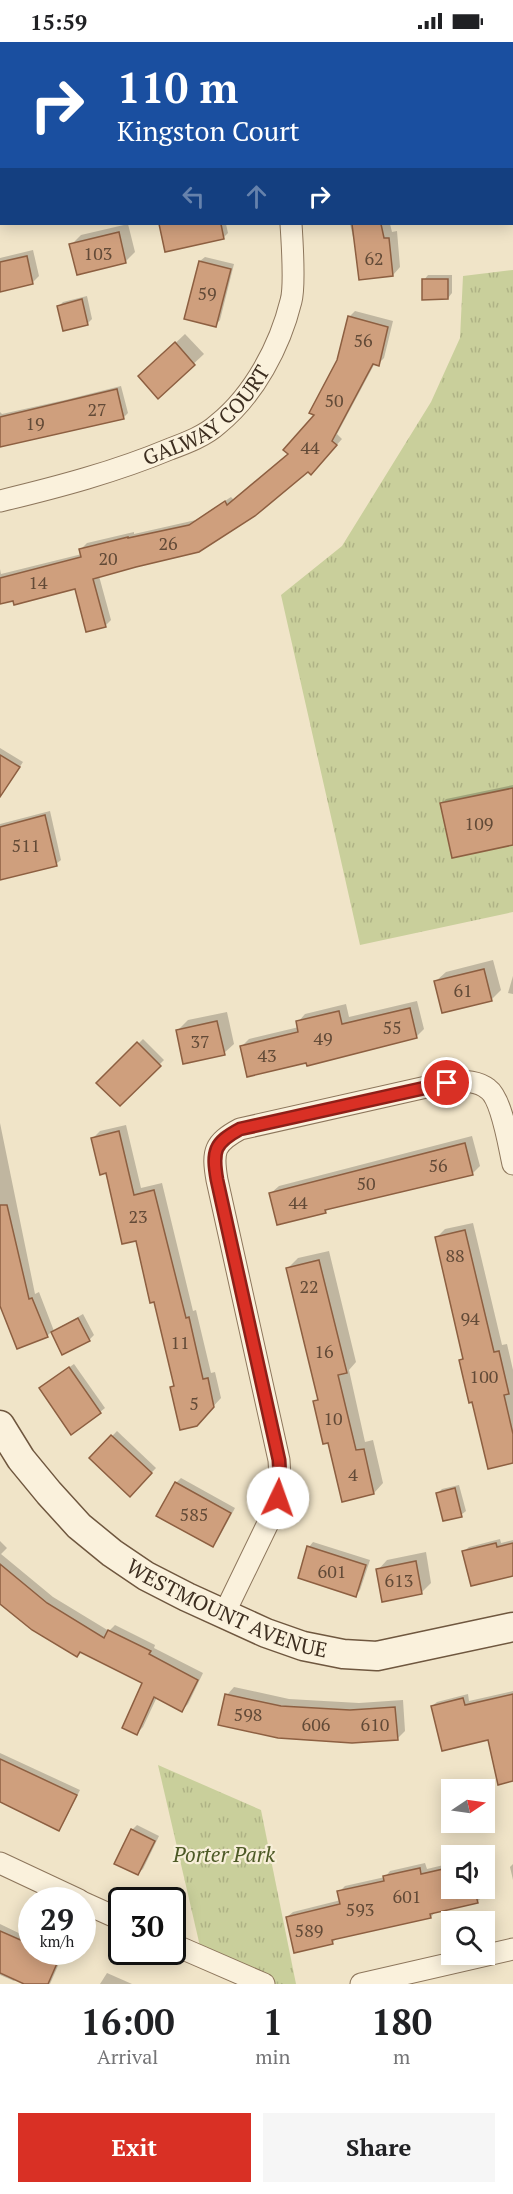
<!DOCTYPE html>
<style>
:root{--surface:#fff;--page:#f6f6f6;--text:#202124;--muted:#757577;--accent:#d93025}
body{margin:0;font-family:"PT Serif",serif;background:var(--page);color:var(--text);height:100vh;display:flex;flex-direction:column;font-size:22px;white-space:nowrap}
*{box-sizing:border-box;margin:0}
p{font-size:20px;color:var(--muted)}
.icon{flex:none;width:33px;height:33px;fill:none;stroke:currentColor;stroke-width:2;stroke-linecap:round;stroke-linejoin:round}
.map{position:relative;height:1942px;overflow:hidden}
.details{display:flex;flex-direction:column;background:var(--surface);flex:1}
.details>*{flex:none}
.hud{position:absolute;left:0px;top:0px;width:513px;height:183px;box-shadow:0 3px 15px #0003;background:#1a4fa0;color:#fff;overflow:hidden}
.needle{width:39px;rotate:77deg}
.fabs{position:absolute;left:441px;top:1737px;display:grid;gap:12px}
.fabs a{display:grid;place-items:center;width:54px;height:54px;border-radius:0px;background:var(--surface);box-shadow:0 3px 15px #0003;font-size:30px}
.speed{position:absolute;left:18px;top:1845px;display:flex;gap:12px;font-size:30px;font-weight:700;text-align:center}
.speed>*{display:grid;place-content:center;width:78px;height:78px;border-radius:50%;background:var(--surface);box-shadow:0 3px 15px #0003;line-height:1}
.speed small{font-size:15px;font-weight:400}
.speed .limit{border:3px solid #111;border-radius:9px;background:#fff;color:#111}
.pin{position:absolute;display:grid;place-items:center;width:51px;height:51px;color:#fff;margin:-26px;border:3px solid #fff;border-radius:50%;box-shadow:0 2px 6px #0007}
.me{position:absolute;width:66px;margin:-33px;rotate:3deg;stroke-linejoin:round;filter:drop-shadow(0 0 4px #0008)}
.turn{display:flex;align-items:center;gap:21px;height:126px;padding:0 18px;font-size:27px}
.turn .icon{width:78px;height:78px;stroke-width:2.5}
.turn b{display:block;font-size:42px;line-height:51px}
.lanes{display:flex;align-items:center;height:57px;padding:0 18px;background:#0003;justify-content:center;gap:30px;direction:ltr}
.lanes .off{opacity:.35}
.eta{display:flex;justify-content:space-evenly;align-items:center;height:102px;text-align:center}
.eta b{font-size:36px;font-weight:700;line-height:42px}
.action{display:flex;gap:12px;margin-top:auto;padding:12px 18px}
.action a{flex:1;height:69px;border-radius:0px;background:var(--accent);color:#fff;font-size:24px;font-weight:700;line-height:69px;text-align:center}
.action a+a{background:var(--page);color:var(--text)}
.status{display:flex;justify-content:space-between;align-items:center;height:42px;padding:0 30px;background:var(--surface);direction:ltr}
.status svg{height:16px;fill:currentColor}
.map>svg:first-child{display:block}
.park{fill:url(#park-tufts)}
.shadow{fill:#0003}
.building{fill:#cf9f7d;stroke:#8d5f41;stroke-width:1.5}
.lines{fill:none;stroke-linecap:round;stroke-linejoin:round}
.street-casing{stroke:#8d765c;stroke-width:23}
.secondary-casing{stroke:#6f573f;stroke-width:31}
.street{stroke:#faf1dc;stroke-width:21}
.secondary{stroke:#faf1dc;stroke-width:28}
.route-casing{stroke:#8d1f18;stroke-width:15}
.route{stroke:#d93025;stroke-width:10}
.labels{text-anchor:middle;stroke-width:4.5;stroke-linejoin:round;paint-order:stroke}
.number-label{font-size:18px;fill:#624a37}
.street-label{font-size:21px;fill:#3d2e20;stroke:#f7eed8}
.park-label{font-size:21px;font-style:italic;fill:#4d5a26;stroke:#f7eed8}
</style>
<div class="status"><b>15:59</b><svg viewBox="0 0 49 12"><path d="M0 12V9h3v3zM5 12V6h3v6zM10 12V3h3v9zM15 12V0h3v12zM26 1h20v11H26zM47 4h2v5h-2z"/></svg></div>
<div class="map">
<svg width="513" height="1942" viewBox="0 0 513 1942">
<defs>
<pattern id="park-tufts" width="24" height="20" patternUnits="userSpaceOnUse" patternTransform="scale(1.5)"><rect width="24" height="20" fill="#c9cf9b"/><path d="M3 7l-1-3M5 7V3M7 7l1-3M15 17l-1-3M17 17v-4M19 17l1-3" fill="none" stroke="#aeb285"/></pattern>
</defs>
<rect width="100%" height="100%" fill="#f0e4c8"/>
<g class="park">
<path d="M513,228V870L360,903L281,553L342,504L431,360L460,296L463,234Z"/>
<path d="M158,1723L261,1768L296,1942H271L202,1913Z"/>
</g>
<g class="shadow">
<path d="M228,0H255V2H222Z"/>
<rect x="440" y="0" width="48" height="2"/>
<path d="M512,49L513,55V182L512,178Z"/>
<path d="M2,58V103H0V59Z"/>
<path d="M128,182L135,210L125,220L71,203L81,193Z"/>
<path d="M160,182H226L228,191L223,196L166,209Z"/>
<path d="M350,182H390L392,190L397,189L400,225L393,233L355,194L353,195Z"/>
<path d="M33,208L39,234L33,240L0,248V216Z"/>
<path d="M205,215L234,222L220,278L216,283L200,219Z"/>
<path d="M428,233H452V251L448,256L424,238Z"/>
<path d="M87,254L92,277L87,282L59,264L63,260Z"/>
<path d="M355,269L393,279L384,316L378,322L375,321L337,392L342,397L317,425L99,534L111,578L105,584L76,545L0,560V527L1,532L82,512L81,507L87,501L134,490V492L196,478L231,455L234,458L290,412L316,373L338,318L349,275Z"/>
<path d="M185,292L204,312L158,355L150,325Z"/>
<path d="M121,344L128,371L124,375L0,404V370L2,372L65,358Z"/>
<path d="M0,706L23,720L0,755Z"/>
<path d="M513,743V801L442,761L446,757Z"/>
<path d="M50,769L61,818L56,822L0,837V782Z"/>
<path d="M493,918L501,948L491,958L436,939L446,930Z"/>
<path d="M513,934V952L508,951Z"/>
<path d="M417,959L424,987L416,995L307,1019L241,1005L249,997L299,985L298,980L305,972L346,962L349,975Z"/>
<path d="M227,970L234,1002L224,1011L178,988L188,978Z"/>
<path d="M143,997L164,1018L120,1062L99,1041Z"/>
<path d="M0,1081L35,1252L39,1250L54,1289L83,1272L94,1293L89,1298L63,1311L52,1289L47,1294L0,1260Z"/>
<path d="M126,1083L141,1146L162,1141L193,1269L196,1268L211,1331L215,1330L221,1356L196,1383L172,1346L175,1342L156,1258L137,1197L93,1096L100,1089Z"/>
<path d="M472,1094L480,1124L472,1132L329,1166L325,1170L271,1151L279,1144Z"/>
<path d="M473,1181L502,1303L507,1302L513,1328V1419L460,1319L464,1315L436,1196L445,1187Z"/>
<path d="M329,1209L356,1320L349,1328L365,1400L373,1398L383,1441L374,1451L329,1399L315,1360L319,1355L288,1226L298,1216Z"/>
<path d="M74,1322L105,1366L100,1370L45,1342Z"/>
<path d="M117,1389L156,1426L130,1453L91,1416Z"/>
<path d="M181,1436L235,1466L217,1499L212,1503L176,1441Z"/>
<path d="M459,1443L466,1469L461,1473L438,1451L442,1447Z"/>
<path d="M500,1497L501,1501L513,1498V1533L464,1509L469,1505Z"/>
<path d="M0,1499L7,1506L1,1512L53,1555L109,1589L115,1583L155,1603L154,1606L203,1631L188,1662L182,1668L157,1655L143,1685L137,1691L144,1641L81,1609L77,1614L0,1560Z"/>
<path d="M313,1500L370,1518L360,1548L356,1553L309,1505Z"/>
<path d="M426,1510L431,1541L422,1550L378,1528L387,1518Z"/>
<path d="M234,1645L289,1657L359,1661L403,1658L405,1689L397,1697L227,1653Z"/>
<path d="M513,1649V1738L489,1696L432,1664L437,1660L468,1652L469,1659Z"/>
<path d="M0,1711L80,1748L63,1782L59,1787L0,1759Z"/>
<path d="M137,1783L159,1794L143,1827L138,1831L116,1821L132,1788Z"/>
<path d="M425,1821L427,1827L452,1821V1846H481L483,1854L477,1860L436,1869L431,1875L338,1895L332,1901L287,1875L293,1870L341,1858L339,1850L345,1844L385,1835L390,1829Z"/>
<path d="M513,1822V1838L510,1825Z"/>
<path d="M0,1882L29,1896L32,1893V1910H64L50,1942H28L16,1937L14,1939L0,1933Z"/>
<path d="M107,1931L132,1942H100Z"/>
</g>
<g class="building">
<path d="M159,182H221L224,197L165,210Z"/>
<path d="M352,182H381L384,196H389L393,234L359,238Z"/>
<path d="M119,190L126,221L77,233L69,202Z"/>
<path d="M27,214L33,242L0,250V220Z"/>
<path d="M199,219L231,227L216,285L184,277Z"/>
<path d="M422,237H448V257L422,258Z"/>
<path d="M82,257L88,283L63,289L57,264Z"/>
<path d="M348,274L388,285L379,324L373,322L332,399L337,403L311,433L308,430L255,474L199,510L136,525L93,537L106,585L86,590L75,547L14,563L13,559L0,562V536L81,515L79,507L128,495V496L189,483L225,459L227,463L288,412L283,408L314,373L309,371L337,318Z"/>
<path d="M175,300L195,323L158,357L138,334Z"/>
<path d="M117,347L124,377L0,405V375Z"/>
<path d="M0,713L20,725L0,755Z"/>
<path d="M513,746V803L452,816L440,761Z"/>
<path d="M45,773L57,824L0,838V785Z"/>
<path d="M484,927L492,959L442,971L434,939Z"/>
<path d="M410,966L417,996L307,1024L306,1021L247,1035L240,1004L298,990L296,979L339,969L342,982Z"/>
<path d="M217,979L225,1013L183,1022L176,988Z"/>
<path d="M137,1000L161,1024L120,1064L96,1041Z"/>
<path d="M119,1089L134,1153L154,1148L186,1276L189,1275L203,1337L208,1336L214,1365L197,1384L180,1388L170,1345L174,1344L154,1260L150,1261L136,1199L122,1202L106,1131L100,1133L91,1096Z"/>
<path d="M465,1101L473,1133L325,1168L326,1171L277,1183L269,1151Z"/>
<path d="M0,1163H7L29,1257L32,1256L48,1295L17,1307L0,1264Z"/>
<path d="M465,1188L494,1310L499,1309L509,1352L504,1353L513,1392V1421L488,1427L472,1360L469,1361L459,1318L463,1317L435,1195Z"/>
<path d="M319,1218L347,1331L338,1333L356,1408L364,1407L374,1452L342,1460L328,1401L323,1402L313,1359L318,1358L286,1226Z"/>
<path d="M78,1276L90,1299L62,1313L51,1290Z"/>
<path d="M69,1325L101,1371L71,1393L39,1346Z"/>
<path d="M111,1393L152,1431L130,1455L89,1416Z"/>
<path d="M175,1440L231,1471L213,1505L156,1474Z"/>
<path d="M455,1446L462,1475L443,1479L436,1451Z"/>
<path d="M496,1501L497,1505L513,1501V1534L471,1544L462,1509Z"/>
<path d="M307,1504L366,1523L356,1555L298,1536Z"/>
<path d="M416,1519L422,1552L382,1560L376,1527Z"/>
<path d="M0,1522L47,1561L104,1596L108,1588L151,1609L149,1612L198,1638L182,1670L154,1655L137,1693L122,1686L142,1641L80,1610L77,1615L32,1588L0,1562Z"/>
<path d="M225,1652L281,1664L350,1668L395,1665L398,1698L352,1701L278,1696L218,1683Z"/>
<path d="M513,1652V1739L498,1743L488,1698L442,1709L431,1664L463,1656L465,1663Z"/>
<path d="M0,1717L77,1753L59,1789L0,1760Z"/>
<path d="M131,1787L155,1799L138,1833L114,1822Z"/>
<path d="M452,1825V1846H474L478,1861L430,1872L431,1876L332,1898L333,1902L294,1911L286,1875L340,1862L337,1849L384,1839L383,1834L420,1826L421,1832Z"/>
<path d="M0,1889L32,1903V1910H62L48,1942H24L0,1931Z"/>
</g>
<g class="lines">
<g class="street-casing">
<g id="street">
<path d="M0,152H2"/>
<path id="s1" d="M0,459C58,445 115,430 170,407C186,401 205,394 218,382C254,353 280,304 291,259C295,245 292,197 291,182"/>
<path d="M224,1572L271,1475L278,1456L280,1436L279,1418L217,1138C212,1109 214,1101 240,1087L453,1039C465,1039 478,1039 488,1047C502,1057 509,1105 513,1122"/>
<path d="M0,1821L79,1858"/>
<path d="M82,1860L122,1878"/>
<path d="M172,1902L264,1942"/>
<path d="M361,1942L513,1907"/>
</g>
</g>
<g class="secondary-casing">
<g id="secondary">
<path id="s2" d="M0,1383L21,1417L49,1451L79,1484L112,1511L146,1534L187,1555L266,1591L303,1604L343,1612L377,1614L513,1585"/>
</g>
</g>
<use href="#street" class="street"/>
<use href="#secondary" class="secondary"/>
</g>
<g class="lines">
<g class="route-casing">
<path id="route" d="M278,1456L280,1436L279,1418L217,1138C212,1109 214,1101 240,1087L447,1041"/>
</g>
<use href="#route" class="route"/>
</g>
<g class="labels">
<g class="number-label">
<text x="98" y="218">103</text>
<text x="374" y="223">62</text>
<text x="207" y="258">59</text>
<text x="363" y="305">56</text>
<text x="334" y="365">50</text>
<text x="97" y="374">27</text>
<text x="35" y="388">19</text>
<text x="310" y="412">44</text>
<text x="168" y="508">26</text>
<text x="108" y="523">20</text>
<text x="38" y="547">14</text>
<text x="479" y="788">109</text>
<text x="26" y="810">511</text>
<text x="463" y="955">61</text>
<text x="392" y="992">55</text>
<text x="323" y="1003">49</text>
<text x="200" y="1006">37</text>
<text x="267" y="1020">43</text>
<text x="438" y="1130">56</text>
<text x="366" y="1148">50</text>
<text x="298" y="1167">44</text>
<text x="138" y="1181">23</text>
<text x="455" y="1220">88</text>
<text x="309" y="1251">22</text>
<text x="470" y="1283">94</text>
<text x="180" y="1307">11</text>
<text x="324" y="1316">16</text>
<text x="484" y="1341">100</text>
<text x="194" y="1368">5</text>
<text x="333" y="1383">10</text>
<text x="353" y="1439">4</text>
<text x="194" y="1479">585</text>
<text x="332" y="1536">601</text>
<text x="399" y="1545">613</text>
<text x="248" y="1679">598</text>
<text x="316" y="1689">606</text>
<text x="375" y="1689">610</text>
<text x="407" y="1861">601</text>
<text x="360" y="1874">593</text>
<text x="309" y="1895">589</text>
</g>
<g class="street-label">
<text dy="7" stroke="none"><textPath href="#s1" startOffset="228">GALWAY COURT</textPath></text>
<text dy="7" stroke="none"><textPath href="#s2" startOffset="300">WESTMOUNT AVENUE</textPath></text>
</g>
<g class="park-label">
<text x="224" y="1820">Porter Park</text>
</g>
</g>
</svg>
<div class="fabs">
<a><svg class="needle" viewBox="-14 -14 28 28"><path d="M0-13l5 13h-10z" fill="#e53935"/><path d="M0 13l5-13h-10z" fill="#757577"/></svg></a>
<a><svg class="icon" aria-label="sound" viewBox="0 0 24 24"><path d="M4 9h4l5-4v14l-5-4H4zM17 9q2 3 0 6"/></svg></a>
<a><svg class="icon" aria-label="search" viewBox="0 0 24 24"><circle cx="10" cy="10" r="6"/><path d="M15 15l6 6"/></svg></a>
</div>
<div class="speed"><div>29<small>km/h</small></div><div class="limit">30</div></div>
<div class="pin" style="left:447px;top:1041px;background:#d93025"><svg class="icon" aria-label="arrive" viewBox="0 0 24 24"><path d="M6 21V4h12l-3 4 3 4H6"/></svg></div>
<svg class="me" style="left:278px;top:1456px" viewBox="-20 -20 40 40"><circle r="19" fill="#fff"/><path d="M0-13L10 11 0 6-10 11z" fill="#d93025"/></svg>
<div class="hud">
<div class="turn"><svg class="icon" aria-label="right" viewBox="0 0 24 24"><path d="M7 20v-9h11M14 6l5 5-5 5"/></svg><div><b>110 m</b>Kingston Court</div></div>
<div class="lanes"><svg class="icon off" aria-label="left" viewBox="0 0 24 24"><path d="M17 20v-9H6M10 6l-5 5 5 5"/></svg><svg class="icon off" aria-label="ahead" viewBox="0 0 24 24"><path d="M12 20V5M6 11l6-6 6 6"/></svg><svg class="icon" aria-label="right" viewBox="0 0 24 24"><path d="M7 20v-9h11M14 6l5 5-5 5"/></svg></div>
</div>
</div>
<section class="details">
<div class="eta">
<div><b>16:00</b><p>Arrival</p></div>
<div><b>1</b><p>min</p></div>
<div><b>180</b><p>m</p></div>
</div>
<div class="action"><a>Exit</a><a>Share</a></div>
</section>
